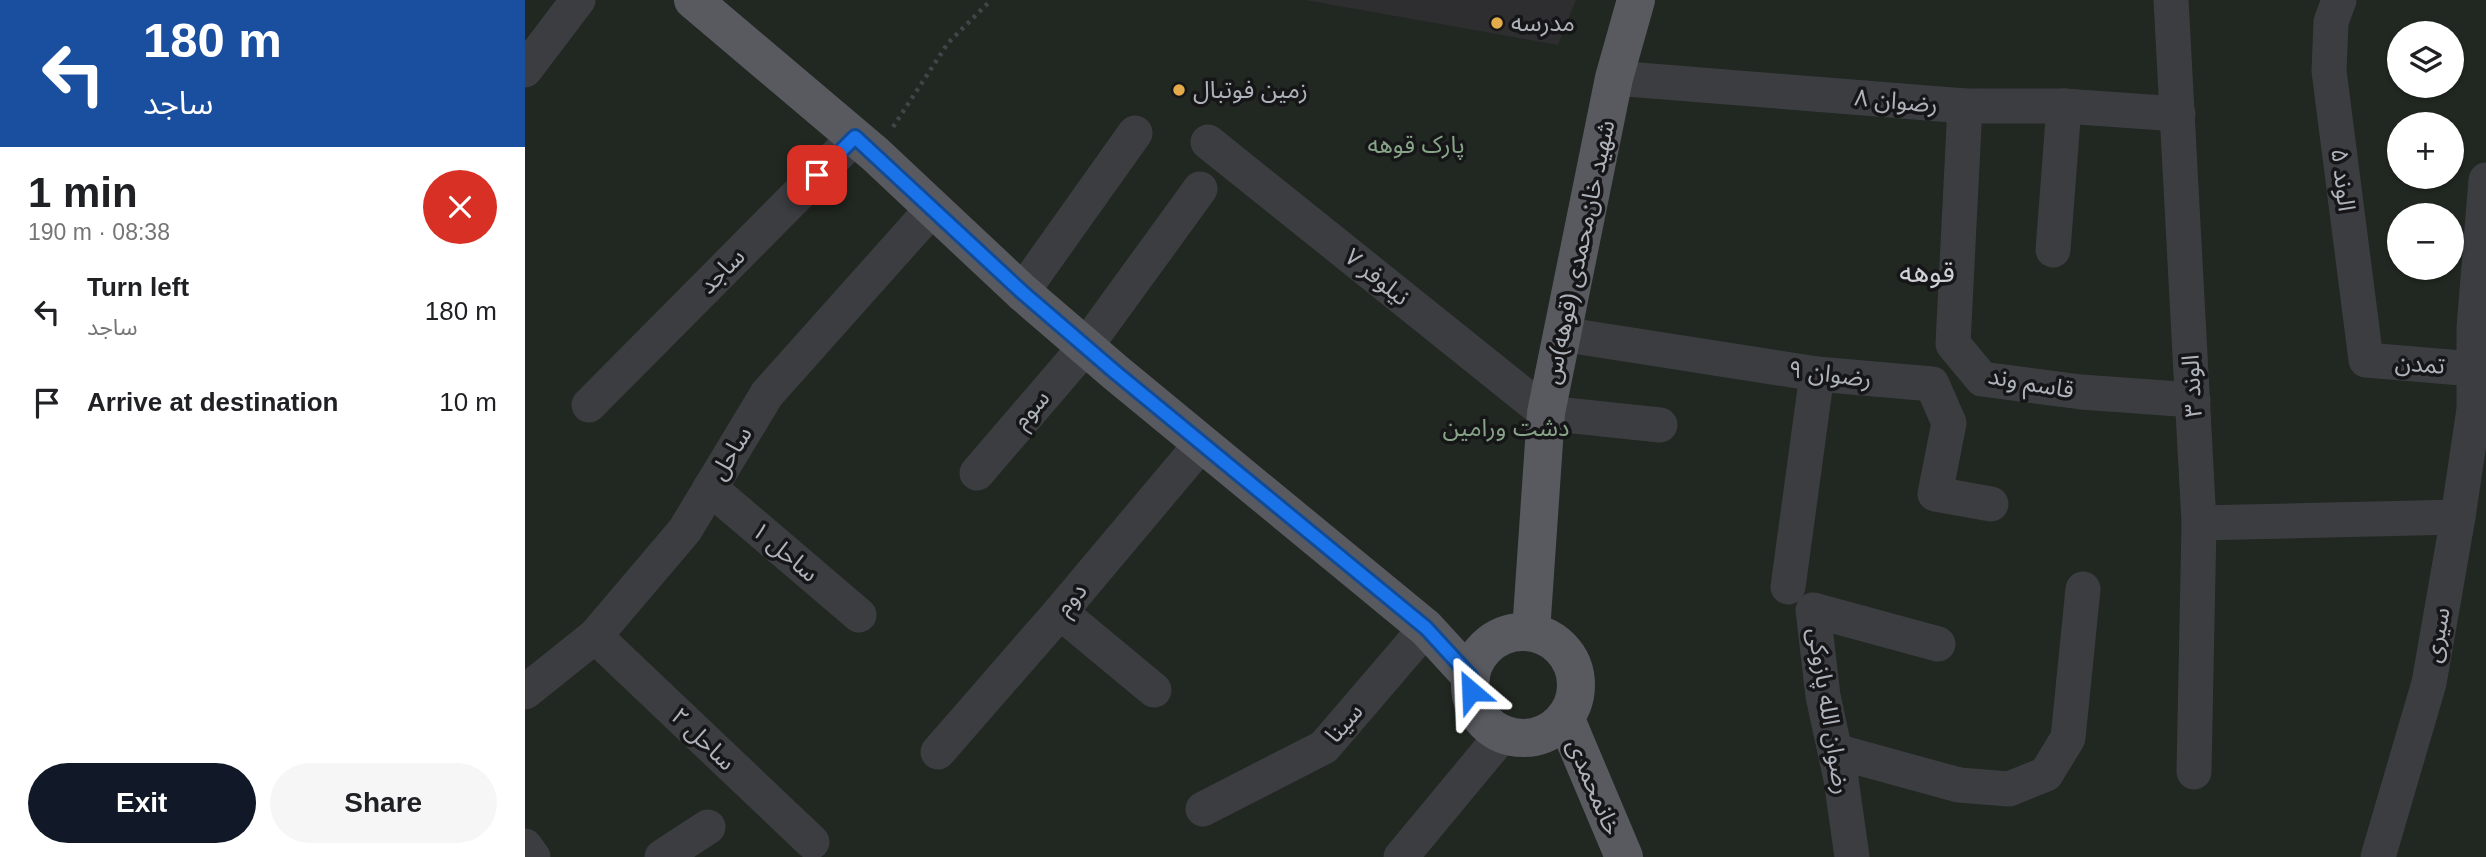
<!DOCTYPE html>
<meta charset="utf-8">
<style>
:root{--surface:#fff;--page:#f6f6f6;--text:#202124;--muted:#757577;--accent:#111827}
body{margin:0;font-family:Arial,"Noto Sans Arabic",sans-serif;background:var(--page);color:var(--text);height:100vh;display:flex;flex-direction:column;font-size:26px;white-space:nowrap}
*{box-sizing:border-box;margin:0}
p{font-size:23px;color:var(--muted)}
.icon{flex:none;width:38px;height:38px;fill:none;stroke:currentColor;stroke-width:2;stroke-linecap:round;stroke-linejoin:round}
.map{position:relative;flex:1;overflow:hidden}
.side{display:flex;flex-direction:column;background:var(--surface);width:525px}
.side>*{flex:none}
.banner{background:#1a4fa0;color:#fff;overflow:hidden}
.fabs{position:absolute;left:1862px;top:21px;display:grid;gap:14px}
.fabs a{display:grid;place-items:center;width:77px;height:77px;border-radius:50%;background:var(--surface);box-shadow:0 2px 5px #0004;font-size:35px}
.pin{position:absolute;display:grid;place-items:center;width:60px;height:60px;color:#fff;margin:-30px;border-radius:14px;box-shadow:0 4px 10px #0006}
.me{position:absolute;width:77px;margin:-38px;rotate:334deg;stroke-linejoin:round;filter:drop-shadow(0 0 5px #0008)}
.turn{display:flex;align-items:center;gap:24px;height:147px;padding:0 28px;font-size:32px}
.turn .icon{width:91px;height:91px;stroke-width:2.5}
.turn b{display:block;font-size:49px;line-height:60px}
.round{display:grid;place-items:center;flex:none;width:74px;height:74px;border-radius:37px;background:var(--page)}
.headline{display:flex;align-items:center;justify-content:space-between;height:119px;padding:0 28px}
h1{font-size:42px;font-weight:700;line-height:52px}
.primary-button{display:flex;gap:14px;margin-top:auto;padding:14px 28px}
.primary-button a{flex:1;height:80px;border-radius:42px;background:var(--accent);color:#fff;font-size:28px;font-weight:700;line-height:80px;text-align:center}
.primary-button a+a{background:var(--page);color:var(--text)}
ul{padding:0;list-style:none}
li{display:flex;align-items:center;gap:21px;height:91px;padding:0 28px}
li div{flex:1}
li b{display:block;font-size:26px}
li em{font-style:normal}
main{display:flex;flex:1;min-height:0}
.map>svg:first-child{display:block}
.green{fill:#212721;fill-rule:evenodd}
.building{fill:#2e2e30}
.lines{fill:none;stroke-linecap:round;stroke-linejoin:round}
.path{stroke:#424448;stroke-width:4.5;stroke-dasharray:3.5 5;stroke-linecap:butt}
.minor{stroke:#3c3d41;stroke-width:35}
.major{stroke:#585a60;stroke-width:38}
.route-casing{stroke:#114b97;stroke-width:18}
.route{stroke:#1a73e8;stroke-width:12}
.poi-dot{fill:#e4ab4b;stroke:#161618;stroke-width:2.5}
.labels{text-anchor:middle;stroke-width:7;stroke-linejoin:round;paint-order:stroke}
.poi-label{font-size:24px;fill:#aeb3bb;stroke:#161618;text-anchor:start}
.street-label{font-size:24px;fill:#aeb3bb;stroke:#161618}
.park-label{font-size:24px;fill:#87a488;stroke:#161618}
.quarter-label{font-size:28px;fill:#cfd1d7;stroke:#161618}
</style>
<main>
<section class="side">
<div class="banner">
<div class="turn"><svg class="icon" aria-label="left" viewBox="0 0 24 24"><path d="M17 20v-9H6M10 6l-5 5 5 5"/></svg><div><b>180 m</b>ساجد</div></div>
</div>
<div class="headline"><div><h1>1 min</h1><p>190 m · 08:38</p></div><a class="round" style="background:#d93025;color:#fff"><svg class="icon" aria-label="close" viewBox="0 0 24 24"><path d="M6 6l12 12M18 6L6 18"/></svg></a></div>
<ul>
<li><svg class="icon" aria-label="left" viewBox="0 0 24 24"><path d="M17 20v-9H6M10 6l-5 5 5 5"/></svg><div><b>Turn left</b><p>ساجد</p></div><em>180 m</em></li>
<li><svg class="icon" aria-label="arrive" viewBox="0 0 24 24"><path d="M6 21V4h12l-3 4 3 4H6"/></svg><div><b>Arrive at destination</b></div><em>10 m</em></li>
</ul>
<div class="primary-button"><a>Exit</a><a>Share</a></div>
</section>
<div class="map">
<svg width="1961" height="857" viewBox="0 0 1961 857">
<rect width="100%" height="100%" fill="#1b1b1d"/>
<path class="green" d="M0,0H1961V857H0ZM1874,33H1927V86H1874ZM1874,124H1927V177H1874ZM1874,215H1927V268H1874Z"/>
<path class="building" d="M780,0H1051L1033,45Z"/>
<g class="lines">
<path class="path" d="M368,127L423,43L466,0"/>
<g class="minor">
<path d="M1646,0L1674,523L1669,772"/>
<path d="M1814,0L1806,22L1804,71L1841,360L1949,369"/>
<path d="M0,70L53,0"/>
<path d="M1089,78L1440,106H1539L1653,114"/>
<path d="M1440,106L1428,344L1457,379L1556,392L1668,400"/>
<path d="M683,142L1021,413L1135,425"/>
<path d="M1528,250L1539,106"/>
<path d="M497,292L610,133"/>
<path d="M1036,334L1292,374L1407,384L1424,423L1410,494L1466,504"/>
<path d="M64,405L330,137"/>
<path d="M452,473L561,346L675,189"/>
<path d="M185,488L334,615"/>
<path d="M1674,523L1933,517"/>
<path d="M1263,587L1292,374"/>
<path d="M535,612L629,690"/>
<path d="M70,636L287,842"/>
<path d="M0,692L70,636L160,530L242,394L408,208"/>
<path d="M1310,751L1434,785L1484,789L1521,774L1543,738L1558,589"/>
<path d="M413,752L535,612L677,443"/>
<path d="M678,809L799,747L901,628"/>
<path d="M0,846L8,857"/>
<path d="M137,857L183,827"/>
<path d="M876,857L978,734"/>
<path d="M1327,857L1316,779L1298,696L1288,610L1413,644"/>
<path d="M1853,857L1904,683L1933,517L1949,409V328L1961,180"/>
</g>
<g class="major">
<path d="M168,0L350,154L497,292L590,372L901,628L946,677"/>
<path d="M1006,632L1021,413L1089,78L1111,0"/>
<circle cx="998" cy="685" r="53"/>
<path d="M1040,717L1099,857"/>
</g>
</g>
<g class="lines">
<g class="route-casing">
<path id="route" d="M292,175L330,137L497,292L590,372L901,628L946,677V691"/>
</g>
<use href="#route" class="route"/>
</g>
<g class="poi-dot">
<circle cx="972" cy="23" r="7"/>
<circle cx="654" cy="90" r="7"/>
</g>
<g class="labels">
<g class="poi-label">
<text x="986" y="31">مدرسه</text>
<text x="668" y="98">زمین فوتبال</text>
</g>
<g class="street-label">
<text transform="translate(1371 101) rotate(5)" y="8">رضوان ۸</text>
<text transform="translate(1818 180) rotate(83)" y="8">الوند ۵</text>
<text transform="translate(1054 252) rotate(-78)" y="8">شهید خان‌محمدی (قوهه)س</text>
<text transform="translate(197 271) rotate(-45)" y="8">ساجد</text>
<text transform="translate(852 277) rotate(39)" y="8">نیلوفر ۷</text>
<text transform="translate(1895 364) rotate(4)" y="8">تمدن</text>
<text transform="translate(1305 374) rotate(7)" y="8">رضوان ۹</text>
<text transform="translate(1506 383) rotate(10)" y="8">قاسم وند</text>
<text transform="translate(1667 386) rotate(-93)" y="8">الوند ۳</text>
<text transform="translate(506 409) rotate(-49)" y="8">سوم</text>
<text transform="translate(206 453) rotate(-59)" y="8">ساحل</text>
<text transform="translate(260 552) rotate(40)" y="8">ساحل ۱</text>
<text transform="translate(546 599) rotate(-50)" y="8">دوم</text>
<text transform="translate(1912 635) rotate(-80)" y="8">سیری</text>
<text transform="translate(1304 711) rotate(81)" y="8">رضوان الله پازوکی</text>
<text transform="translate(819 723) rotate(-49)" y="8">سینا</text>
<text transform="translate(178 739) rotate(44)" y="8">ساحل ۲</text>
<text transform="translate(1069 787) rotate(67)" y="8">خانمحمدی</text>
</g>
<g class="park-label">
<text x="891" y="153">پارک قوهه</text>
<text x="981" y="436">دشت ورامین</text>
</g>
<g class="quarter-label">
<text x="1402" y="282">قوهه</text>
</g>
</g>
</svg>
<div class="fabs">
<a><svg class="icon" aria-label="layers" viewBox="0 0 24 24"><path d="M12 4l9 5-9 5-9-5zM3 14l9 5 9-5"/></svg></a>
<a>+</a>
<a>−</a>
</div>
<div class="pin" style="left:292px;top:175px;background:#d93025"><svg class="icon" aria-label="arrive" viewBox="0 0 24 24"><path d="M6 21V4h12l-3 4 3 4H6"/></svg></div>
<svg class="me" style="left:946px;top:691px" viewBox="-20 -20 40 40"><path d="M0-17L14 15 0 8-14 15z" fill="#1a73e8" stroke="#fff" stroke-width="4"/></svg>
</div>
</main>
